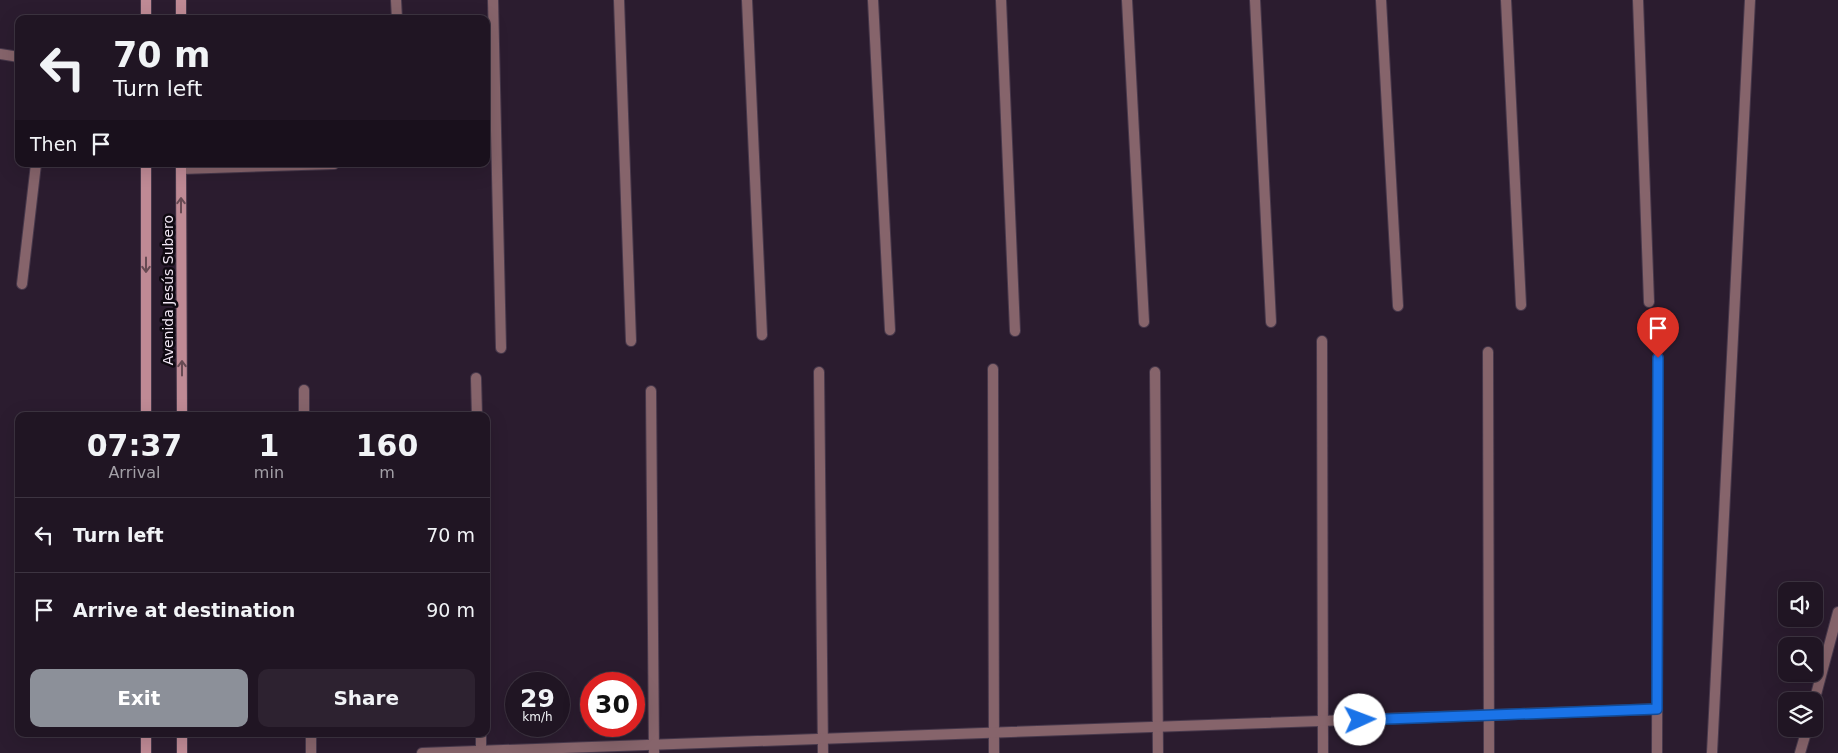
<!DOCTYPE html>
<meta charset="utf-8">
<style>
:root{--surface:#201523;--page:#2d2230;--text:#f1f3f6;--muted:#a29fa6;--line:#3d3441;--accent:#8c9099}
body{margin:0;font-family:"DejaVu Sans",sans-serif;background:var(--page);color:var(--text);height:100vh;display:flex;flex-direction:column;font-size:19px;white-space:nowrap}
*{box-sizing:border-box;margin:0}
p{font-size:16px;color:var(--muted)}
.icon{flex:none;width:28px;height:28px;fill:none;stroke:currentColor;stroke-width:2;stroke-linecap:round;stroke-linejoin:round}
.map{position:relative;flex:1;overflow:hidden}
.panel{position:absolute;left:15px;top:412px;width:475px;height:325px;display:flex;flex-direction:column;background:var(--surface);border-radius:10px;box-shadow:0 5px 20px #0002,0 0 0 1px var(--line)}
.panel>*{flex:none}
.banner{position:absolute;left:15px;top:15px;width:475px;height:152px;border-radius:10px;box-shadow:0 5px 20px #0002,0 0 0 1px var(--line);background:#201523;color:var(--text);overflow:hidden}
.fabs{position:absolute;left:1778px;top:582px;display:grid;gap:10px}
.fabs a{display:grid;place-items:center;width:45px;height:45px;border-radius:10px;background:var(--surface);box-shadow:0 5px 20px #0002,0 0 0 1px var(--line);font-size:25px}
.speed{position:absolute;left:505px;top:672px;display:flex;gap:10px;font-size:25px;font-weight:700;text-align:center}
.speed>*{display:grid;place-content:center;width:65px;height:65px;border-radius:50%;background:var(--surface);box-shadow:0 5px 20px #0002,0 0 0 1px var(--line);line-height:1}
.speed small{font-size:12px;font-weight:400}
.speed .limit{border:8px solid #d22;background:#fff;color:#111}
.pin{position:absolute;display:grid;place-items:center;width:42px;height:42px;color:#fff;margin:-51px -21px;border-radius:50% 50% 50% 0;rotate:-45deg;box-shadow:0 0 5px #0007}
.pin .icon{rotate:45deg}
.me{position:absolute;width:55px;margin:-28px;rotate:88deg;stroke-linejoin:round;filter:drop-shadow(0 0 4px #0008)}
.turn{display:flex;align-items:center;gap:18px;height:105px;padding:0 15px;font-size:22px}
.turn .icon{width:65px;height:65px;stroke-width:2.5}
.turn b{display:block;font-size:35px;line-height:42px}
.then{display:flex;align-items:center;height:48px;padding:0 15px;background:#0003;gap:10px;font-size:19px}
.eta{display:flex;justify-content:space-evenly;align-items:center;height:85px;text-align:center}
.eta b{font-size:30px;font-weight:700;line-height:35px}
.action{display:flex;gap:10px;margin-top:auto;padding:10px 15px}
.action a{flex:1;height:58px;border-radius:10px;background:var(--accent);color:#fff;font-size:20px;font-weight:700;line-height:58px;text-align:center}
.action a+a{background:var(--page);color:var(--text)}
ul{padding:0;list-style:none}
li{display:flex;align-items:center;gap:15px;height:75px;padding:0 15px;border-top:1px solid var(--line)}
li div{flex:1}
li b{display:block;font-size:19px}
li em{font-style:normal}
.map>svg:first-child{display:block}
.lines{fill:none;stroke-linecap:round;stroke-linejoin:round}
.lane-casing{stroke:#47384b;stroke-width:12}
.street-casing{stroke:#47384b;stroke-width:12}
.secondary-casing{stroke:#47384b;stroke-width:12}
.lane{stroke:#86646b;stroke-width:10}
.street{stroke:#86646b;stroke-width:10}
.secondary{stroke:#bf8a95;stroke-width:10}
.oneway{stroke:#674a53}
.route-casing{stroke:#114b97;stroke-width:12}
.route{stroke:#1a73e8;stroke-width:9}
.labels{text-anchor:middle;stroke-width:5;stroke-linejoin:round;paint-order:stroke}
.street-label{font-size:14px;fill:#f1e7f4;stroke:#0f0911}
</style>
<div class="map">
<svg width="1838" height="753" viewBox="0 0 1838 753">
<rect width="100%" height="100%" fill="#2b1c2f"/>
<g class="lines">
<g class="lane-casing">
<g id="lane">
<path d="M0,54L19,57"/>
<path d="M22,284L36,164"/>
<path d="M1814,702L1838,612"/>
<path d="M1800,753L1807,729"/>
</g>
</g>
<g class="street-casing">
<g id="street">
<path d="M396,0L397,19"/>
<path d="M493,0L501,348"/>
<path d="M619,0L631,341"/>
<path d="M747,0L762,335"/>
<path d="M873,0L890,330"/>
<path d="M1001,0L1015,331"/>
<path d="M1127,0L1144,322"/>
<path d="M1255,0L1271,322"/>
<path d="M1381,0L1398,306"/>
<path d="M1506,0L1521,305"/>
<path d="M1638,0L1649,302"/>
<path d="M181,169L334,164"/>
<path d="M1322,341L1323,753"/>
<path d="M1488,352L1489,753"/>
<path d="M993,369L994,753"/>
<path d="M819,372L823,753"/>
<path d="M1155,372L1158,753"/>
<path d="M476,378L477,416"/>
<path d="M304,390V416"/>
<path d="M651,391L654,753"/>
<path d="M311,734V753"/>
<path d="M481,734V753"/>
<path d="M422,753L1657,709"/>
<path d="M1657,753L1658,358"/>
<path d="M1712,753L1750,0"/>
</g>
</g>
<g class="secondary-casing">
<g id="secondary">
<path d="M146,0V19"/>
<path d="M181,19V0"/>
<path d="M146,164V416"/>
<path d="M181,164L182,416"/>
<path d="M146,734V753"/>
<path d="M182,753V734"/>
</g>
</g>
<use href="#lane" class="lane"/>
<use href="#street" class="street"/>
<use href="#secondary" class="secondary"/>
</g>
<defs><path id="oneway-shaft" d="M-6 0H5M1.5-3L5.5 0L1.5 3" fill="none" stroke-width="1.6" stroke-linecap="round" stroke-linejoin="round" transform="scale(1.25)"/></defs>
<g class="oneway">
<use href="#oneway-shaft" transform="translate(181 205) rotate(-90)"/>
<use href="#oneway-shaft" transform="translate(146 265) rotate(90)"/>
<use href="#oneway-shaft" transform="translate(182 368) rotate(-90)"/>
</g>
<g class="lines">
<g class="route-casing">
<path id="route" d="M1360,720L1657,709L1658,358"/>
</g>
<use href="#route" class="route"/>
</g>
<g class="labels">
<g class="street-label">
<text transform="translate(168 290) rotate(-90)" y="5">Avenida Jesús Subero</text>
</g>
</g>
</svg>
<div class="fabs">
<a><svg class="icon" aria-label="sound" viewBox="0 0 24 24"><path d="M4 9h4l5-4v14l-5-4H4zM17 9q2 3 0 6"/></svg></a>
<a><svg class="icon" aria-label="search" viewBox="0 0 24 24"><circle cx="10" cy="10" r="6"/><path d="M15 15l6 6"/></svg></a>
<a><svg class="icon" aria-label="layers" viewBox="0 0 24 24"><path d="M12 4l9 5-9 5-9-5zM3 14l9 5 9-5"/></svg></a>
</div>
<div class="speed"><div>29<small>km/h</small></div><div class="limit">30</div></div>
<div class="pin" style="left:1658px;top:358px;background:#d93025"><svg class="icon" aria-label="arrive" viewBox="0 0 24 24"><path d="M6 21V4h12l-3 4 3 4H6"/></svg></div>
<svg class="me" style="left:1360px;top:720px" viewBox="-20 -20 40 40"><circle r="19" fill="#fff"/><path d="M0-13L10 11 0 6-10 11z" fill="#1a73e8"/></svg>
<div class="banner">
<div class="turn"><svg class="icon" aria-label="left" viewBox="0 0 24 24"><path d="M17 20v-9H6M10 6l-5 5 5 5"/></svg><div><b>70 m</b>Turn left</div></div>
<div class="then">Then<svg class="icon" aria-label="arrive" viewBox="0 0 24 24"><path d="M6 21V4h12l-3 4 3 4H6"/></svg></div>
</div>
<section class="panel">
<div class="eta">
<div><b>07:37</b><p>Arrival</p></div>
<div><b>1</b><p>min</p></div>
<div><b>160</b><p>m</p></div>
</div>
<ul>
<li><svg class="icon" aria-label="left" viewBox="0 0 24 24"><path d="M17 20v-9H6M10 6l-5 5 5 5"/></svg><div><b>Turn left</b></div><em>70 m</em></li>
<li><svg class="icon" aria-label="arrive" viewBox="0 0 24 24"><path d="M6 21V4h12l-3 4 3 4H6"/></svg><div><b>Arrive at destination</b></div><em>90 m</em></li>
</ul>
<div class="action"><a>Exit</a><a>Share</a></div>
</section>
</div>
